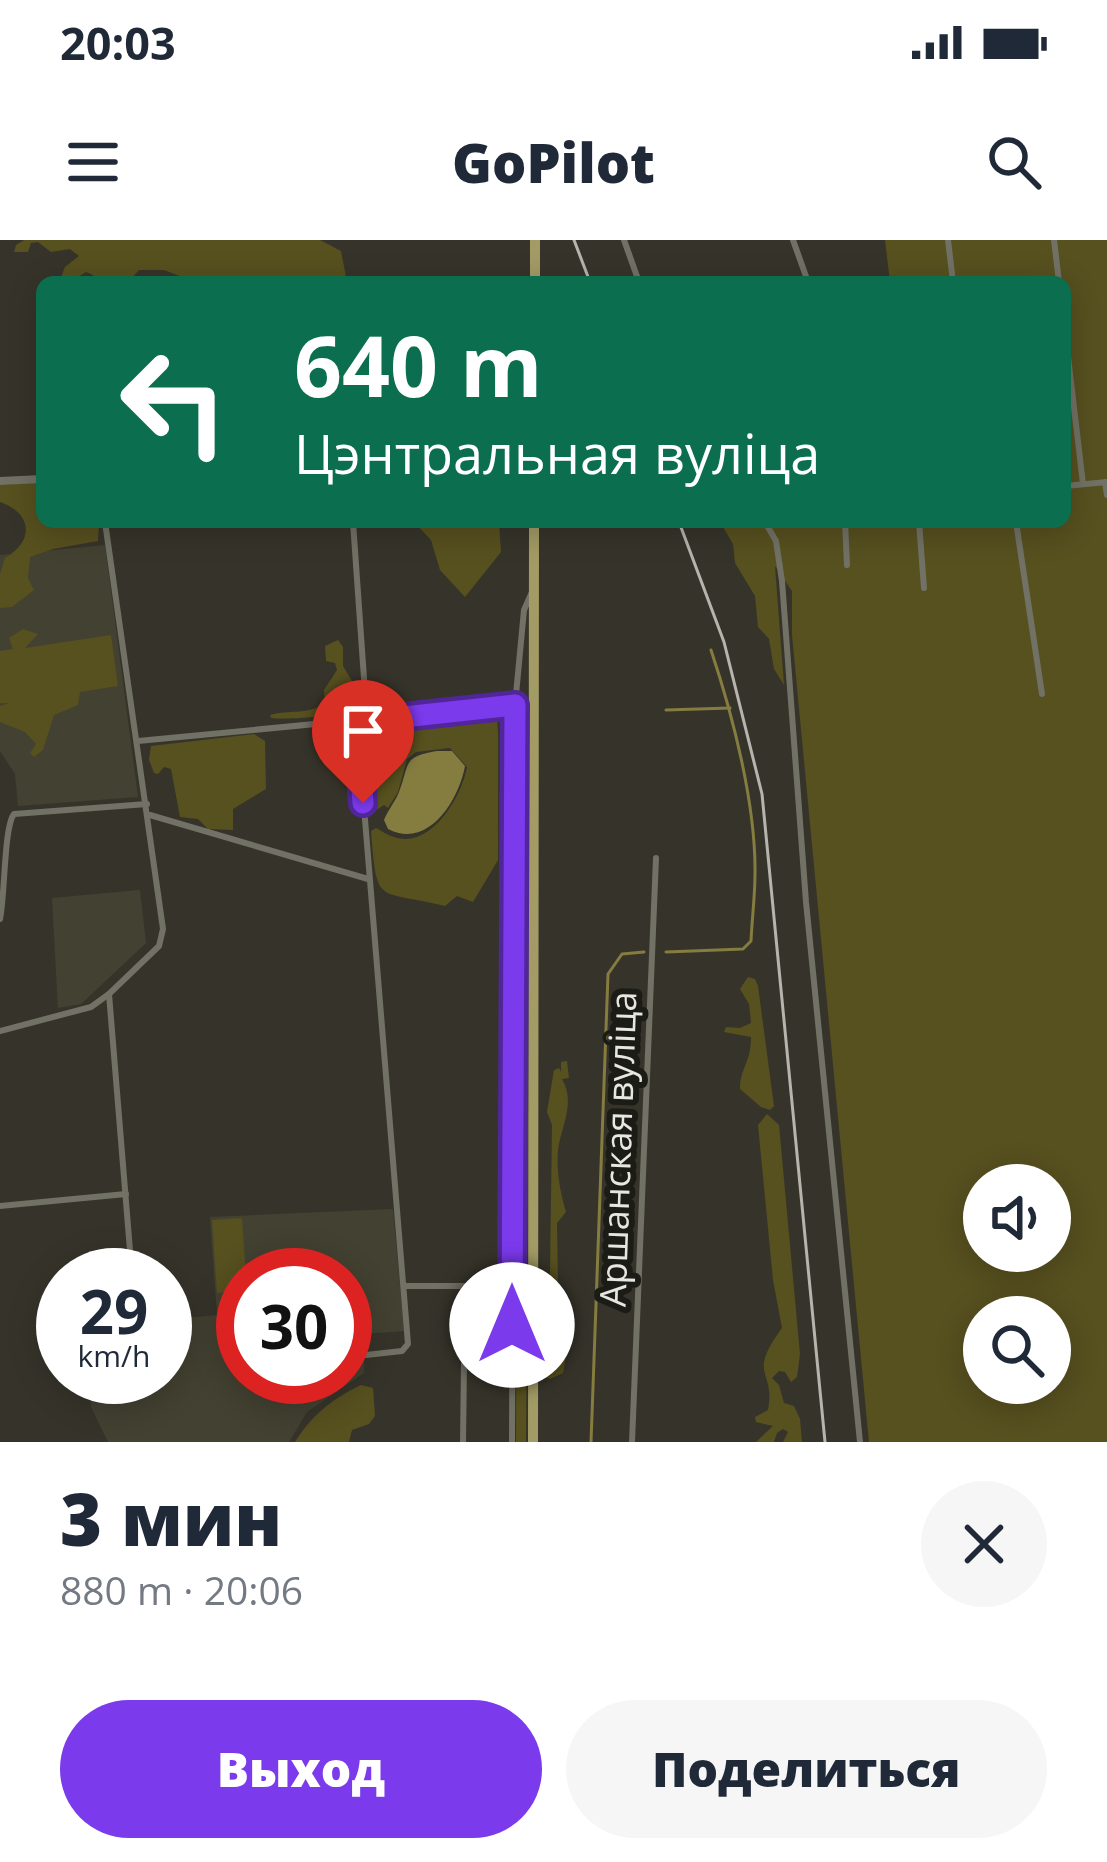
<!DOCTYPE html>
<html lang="ru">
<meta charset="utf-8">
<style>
:root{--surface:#fff;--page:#f6f6f7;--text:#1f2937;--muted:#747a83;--accent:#7c3aed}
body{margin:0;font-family:"Open Sans",sans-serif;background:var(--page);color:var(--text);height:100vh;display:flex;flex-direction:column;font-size:45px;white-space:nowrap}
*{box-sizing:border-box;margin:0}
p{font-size:39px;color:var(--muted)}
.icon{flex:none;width:66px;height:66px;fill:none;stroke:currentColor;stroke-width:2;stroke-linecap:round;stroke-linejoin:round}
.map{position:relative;height:1202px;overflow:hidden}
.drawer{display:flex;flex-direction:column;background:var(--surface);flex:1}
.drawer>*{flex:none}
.hud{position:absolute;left:36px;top:36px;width:1035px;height:252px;border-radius:18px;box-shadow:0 6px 30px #0003;background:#0b6e4f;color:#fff;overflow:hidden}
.controls{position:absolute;left:963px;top:924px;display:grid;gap:24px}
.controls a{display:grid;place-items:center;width:108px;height:108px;border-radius:50%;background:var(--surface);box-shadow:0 6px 30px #0003;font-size:60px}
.speed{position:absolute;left:36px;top:1008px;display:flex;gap:24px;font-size:60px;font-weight:700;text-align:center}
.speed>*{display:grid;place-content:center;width:156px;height:156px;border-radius:50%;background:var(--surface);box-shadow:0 6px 30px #0003;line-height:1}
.speed small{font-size:30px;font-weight:400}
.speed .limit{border:18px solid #d22;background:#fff;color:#111}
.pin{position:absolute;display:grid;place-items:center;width:102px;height:102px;color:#fff;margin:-123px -51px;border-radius:50% 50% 50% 0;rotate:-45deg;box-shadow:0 0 12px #0007}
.pin .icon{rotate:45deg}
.me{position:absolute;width:132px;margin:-66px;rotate:0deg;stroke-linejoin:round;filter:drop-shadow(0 0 9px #0008)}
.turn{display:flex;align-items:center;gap:42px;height:252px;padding:0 60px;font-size:54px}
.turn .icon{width:156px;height:156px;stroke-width:2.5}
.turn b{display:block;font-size:84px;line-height:102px}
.round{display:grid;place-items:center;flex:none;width:126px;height:126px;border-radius:63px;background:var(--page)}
.head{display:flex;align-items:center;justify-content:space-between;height:204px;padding:0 60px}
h1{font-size:72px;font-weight:800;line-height:90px}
.action{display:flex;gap:24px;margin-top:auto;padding:24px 60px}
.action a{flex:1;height:138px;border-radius:72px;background:var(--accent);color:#fff;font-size:48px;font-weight:800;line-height:138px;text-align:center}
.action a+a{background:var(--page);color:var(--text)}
.status{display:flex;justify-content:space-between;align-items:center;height:84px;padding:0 60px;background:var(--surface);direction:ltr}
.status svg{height:33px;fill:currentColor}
header{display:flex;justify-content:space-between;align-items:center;height:156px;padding:0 60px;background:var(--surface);font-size:54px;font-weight:800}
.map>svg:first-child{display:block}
.built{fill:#434131;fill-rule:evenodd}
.green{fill:#57501f;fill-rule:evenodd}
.water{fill:#857c40}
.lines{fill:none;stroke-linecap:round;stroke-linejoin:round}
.stream{stroke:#857c40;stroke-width:3}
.minor{stroke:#727165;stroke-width:6}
.tertiary{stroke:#727165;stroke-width:8}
.primary{stroke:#a29b65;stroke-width:10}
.rail{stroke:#b5b4ad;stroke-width:3}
.route-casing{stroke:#51269a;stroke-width:30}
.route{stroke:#7c3aed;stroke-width:21}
.labels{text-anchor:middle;stroke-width:12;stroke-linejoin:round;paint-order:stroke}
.street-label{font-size:36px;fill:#e7e6e0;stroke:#1c1c17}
</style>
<div class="status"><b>20:03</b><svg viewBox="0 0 49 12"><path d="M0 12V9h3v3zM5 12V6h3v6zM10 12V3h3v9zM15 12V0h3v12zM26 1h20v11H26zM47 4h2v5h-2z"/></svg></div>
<header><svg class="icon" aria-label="menu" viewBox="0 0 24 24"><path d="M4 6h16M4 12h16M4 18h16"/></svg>GoPilot<svg class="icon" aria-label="search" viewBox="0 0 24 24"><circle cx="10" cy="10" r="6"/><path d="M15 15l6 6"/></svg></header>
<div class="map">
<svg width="1107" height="1202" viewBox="0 0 1107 1202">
<rect width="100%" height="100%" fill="#36342a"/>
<g class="built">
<path d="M105,305L138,557L18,566L15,534L0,511V315Z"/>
<path d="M140,650L146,703L81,764L58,768L52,658Z"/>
<path d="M393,969L404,1091L365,1094L364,1133L307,1172L289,1202H108L91,1167L90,1137H165V1080L217,1075L210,977ZM243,1035H345V1137H243Z"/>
</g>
<g class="green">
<path d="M24,0H320L341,11L346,37L360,42H195L164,30H139L128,42H91L93,35L86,32L70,42H59L65,27L79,16L70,9L51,12L38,2L31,3L28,12H14L16,5Z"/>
<path d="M885,0H1107V1202H869L792,395V351L775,326L784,445L774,429L769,399L758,387L755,356L735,323L733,304L720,282H1065V42H890ZM984,945H1050V1011H984ZM984,1077H1050V1143H984Z"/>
<path d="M42,242V282H99L98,301L53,309L30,317L28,338L34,350L12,367L0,368V334L5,318C35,301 32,273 0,262V245Z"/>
<path d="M414,282H499L501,312L465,357L440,330L431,300Z"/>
<path d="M23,389L38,394L25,408L111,395L118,446L80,452L78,465L54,475L43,510L34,517L30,513L36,504L25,492L0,482V466L9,463H0V411L13,409L9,398Z"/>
<path d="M338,400L343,407V426L360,454L355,469C338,476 291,480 271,478L270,475C290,469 306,476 325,463L324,450L337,430L335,423L326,421L325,406Z"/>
<path d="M520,473L529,478V664L525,670L518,662L517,648Z"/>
<path d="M491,474L497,479L498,492V620L473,662L457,656L445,666C377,649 377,668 371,591L376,588C382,591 387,595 394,597C431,610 462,556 467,527L450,508L416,512L407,519L398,552L388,568L384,565L376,570L374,529L390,526L382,516H375L374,489L379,483Z"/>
<path d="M254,494L265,501L266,549L233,569V590L208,589L198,579L180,577L171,529L164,527L158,534L154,533L149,520L151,506Z"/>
<path d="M525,679L529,688L526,1202H516L518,706L519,684Z"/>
<path d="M748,737L755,739L758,746L774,866L770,870L761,867L740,849C740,828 751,823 751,797L724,792L726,787L740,788L751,783L749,764L740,749Z"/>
<path d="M567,821L569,838L562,839C575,861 563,884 559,904C555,926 560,952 566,972L557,983L559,1106L566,1116L563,1133L550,1139L544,1136L549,1104L552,885L547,872L554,830L559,828L561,832V822Z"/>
<path d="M767,874L779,885L800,1114L797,1137L791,1142L785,1132L779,1131L772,1138L779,1145L784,1163L794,1166L800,1179L802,1202H783L788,1192L783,1189L777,1193L774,1202H756L773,1186L756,1182L755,1177L768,1170C776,1129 746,1137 782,1088L773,1040L758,885Z"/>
<path d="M242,978L246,1035H243V1051L217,1053L212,980Z"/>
<path d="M361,1145L373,1148L375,1176L369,1184L352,1190L349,1202H295C313,1174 332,1159 361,1145Z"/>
</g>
<path class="water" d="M437,511H452L465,526C459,560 428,610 388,589L384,580C388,570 395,562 399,552C410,523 402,517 437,511Z"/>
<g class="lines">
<g class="stream">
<path d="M666,470L730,468"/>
<path d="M666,712L743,709L751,701C752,679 755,656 755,634C756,565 733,476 711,410"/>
<path d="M591,1202L608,734L622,714L644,712"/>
</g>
<g class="minor">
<path d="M624,0L639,42"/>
<path d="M793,0L808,42"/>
<path d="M948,0L953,42"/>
<path d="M1054,0L1059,42"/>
<path d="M1065,91L1083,244"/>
<path d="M1105,242L1107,255"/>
<path d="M1065,246L1107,242"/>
<path d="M105,282L163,689L159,706L109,754L132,1035"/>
<path d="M353,282L367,481"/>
<path d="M765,282L776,301L782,341L806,662L860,1202"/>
<path d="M845,282L847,325"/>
<path d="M919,282L924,348"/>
<path d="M1016,282L1042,454"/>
<path d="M357,482L408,1104L402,1111L366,1115"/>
<path d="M138,501L534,463"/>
<path d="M150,575L368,639"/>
<path d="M0,679C5,656 4,586 14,574L147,564"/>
<path d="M0,791L91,767L109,754"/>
<path d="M0,966L126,954"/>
<path d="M405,1046H512"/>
<path d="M463,1202L465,1046"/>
<path d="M512,1202L515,465L524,370L532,352"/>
<path d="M632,1202L656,618"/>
</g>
<path class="tertiary" d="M0,241L42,239"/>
<g class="primary">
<path d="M535,42V0"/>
<path d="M533,1202L534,282"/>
</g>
<g class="rail">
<path d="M574,0L590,42"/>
<path d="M679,282L724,402L762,554L825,1202"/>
</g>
</g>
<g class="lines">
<g class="route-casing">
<path id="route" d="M363,563L357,482L515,465L512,1085"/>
</g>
<use href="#route" class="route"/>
</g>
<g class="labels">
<g class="street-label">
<text transform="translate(618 909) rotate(-88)" y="13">Аршанская вуліца</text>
</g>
</g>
</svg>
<div class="controls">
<a><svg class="icon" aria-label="sound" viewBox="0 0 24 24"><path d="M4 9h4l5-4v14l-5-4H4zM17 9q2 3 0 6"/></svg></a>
<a><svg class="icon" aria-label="search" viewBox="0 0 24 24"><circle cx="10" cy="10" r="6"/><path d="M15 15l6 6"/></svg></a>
</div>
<div class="speed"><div>29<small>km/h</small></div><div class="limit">30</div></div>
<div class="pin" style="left:363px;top:563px;background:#d93025"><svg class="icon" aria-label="arrive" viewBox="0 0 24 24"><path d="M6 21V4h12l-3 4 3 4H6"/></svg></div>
<svg class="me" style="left:512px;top:1085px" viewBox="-20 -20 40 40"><circle r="19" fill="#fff"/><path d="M0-13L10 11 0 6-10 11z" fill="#7c3aed"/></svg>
<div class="hud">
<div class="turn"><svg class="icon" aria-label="left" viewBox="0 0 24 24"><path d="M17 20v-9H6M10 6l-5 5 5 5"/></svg><div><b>640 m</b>Цэнтральная вуліца</div></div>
</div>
</div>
<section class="drawer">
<div class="head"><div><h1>3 мин</h1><p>880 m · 20:06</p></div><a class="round"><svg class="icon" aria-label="close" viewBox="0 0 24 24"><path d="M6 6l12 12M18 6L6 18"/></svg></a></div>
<div class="action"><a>Выход</a><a>Поделиться</a></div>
</section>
